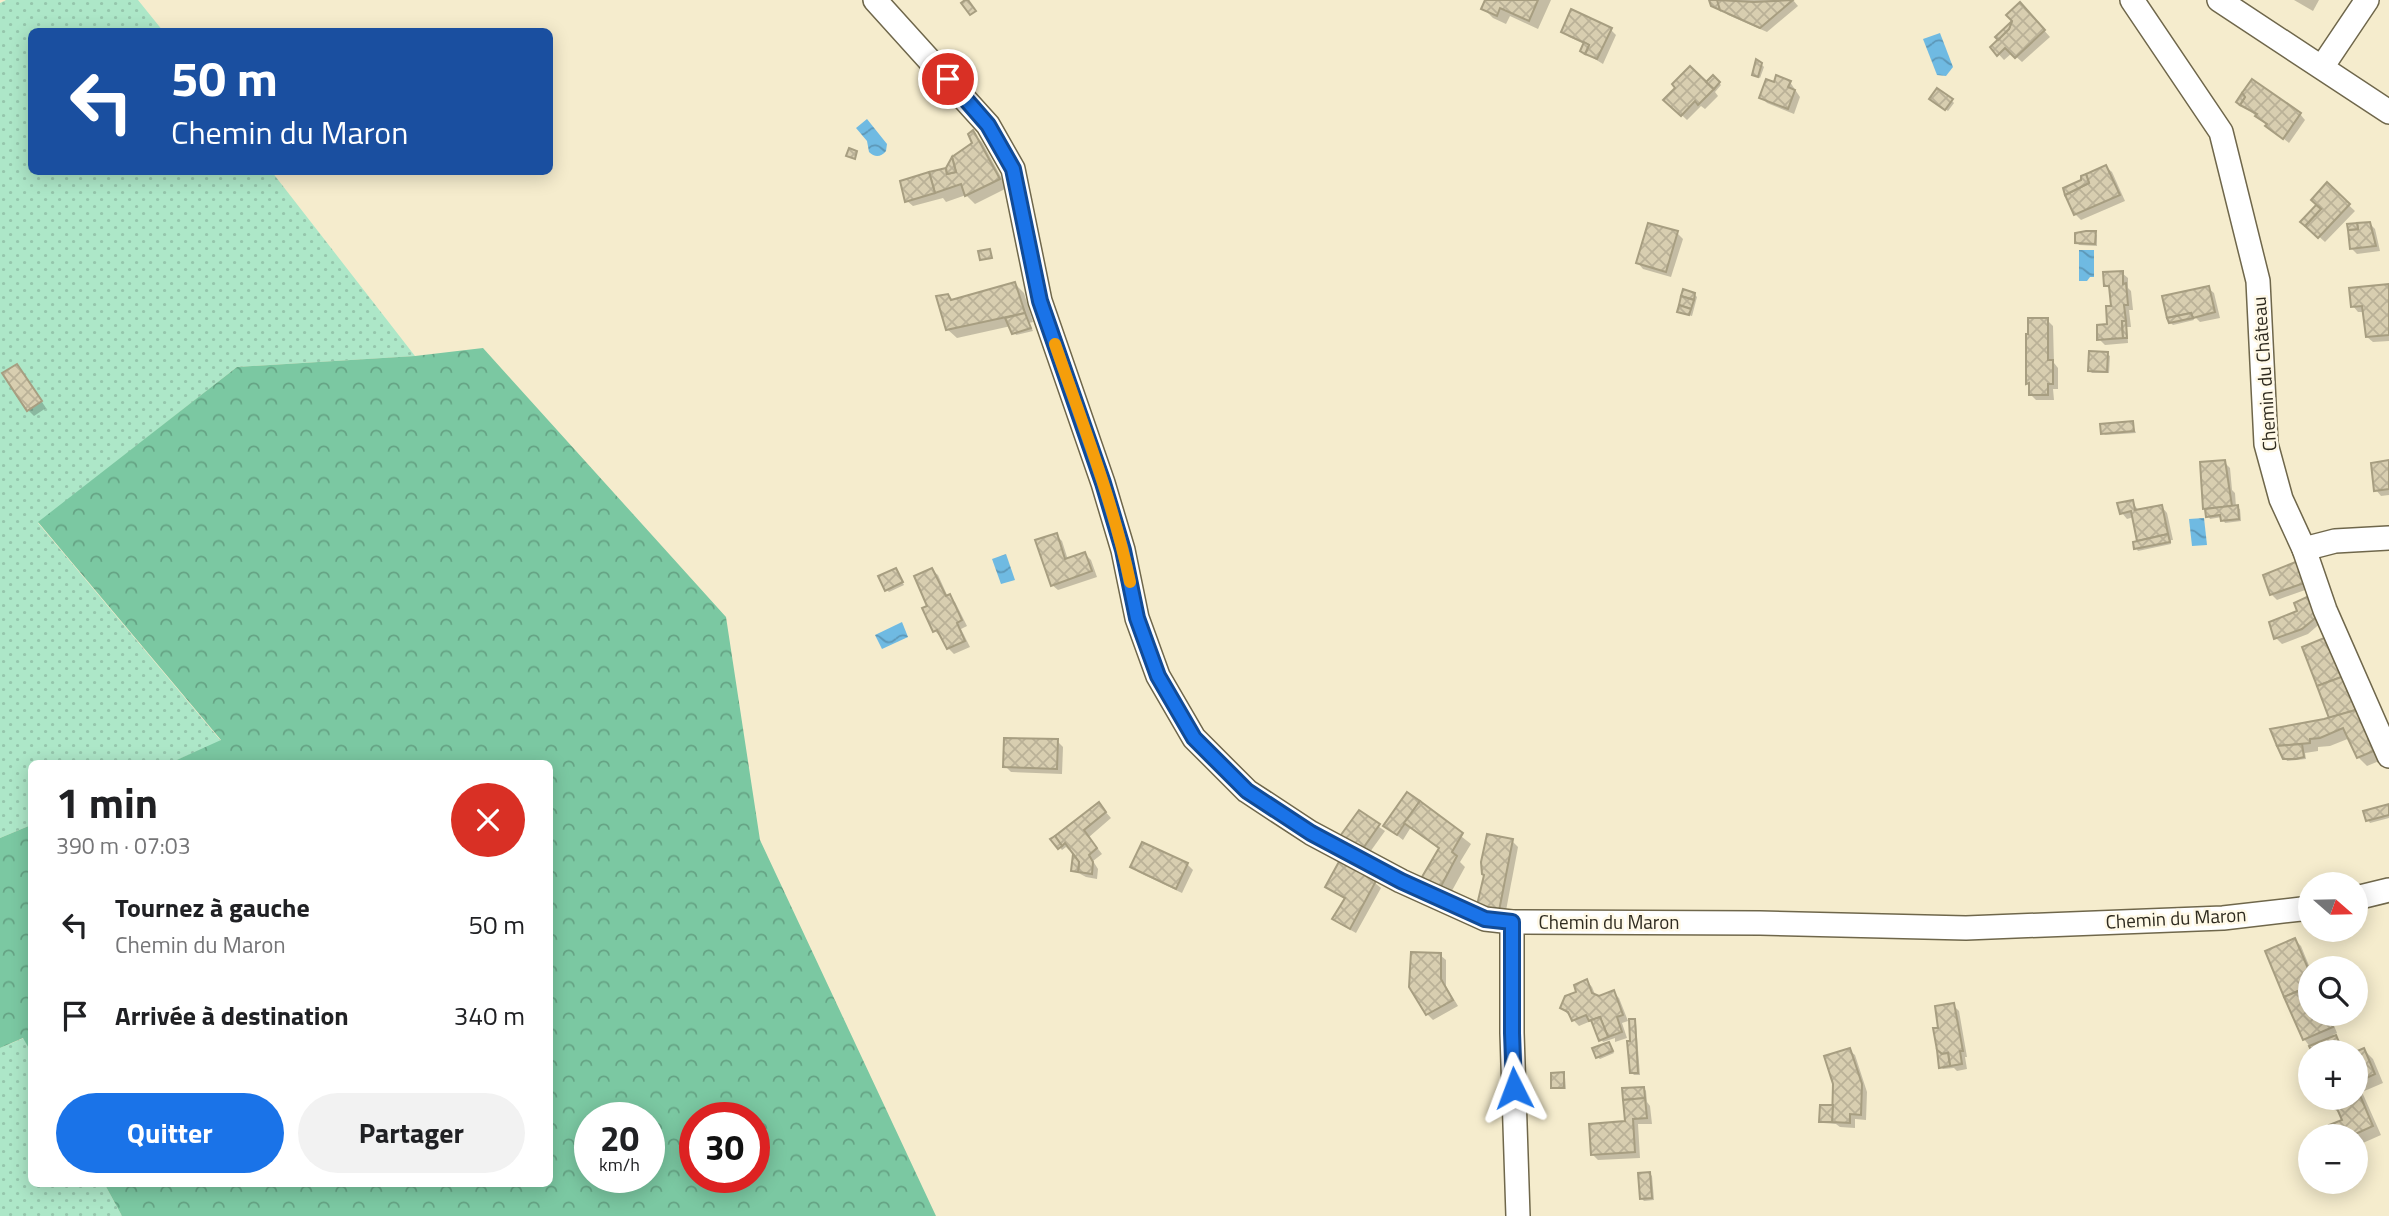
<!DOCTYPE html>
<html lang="fr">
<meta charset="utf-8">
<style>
:root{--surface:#fff;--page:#f2f2f2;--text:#202124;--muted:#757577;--accent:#1a73e8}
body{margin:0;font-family:"Titillium Web",sans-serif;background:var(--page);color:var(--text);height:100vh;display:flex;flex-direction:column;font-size:26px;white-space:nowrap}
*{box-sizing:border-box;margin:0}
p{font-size:23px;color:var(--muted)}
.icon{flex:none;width:38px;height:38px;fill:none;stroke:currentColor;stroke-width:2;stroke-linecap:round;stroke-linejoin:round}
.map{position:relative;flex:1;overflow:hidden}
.sheet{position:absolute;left:28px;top:760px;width:525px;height:427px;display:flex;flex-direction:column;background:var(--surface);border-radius:10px;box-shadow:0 4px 18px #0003}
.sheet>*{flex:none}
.guide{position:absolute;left:28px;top:28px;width:525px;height:147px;border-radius:10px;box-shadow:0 4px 18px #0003;background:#1a4fa0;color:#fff;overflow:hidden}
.needle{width:46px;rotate:110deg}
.controls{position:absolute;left:2298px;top:872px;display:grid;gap:14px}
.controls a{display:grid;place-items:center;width:70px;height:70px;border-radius:50%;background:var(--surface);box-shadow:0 4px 18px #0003;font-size:35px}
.speed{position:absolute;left:574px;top:1102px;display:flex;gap:14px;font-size:35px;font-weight:700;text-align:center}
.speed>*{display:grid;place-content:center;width:91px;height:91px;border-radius:50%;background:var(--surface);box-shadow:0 4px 18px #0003;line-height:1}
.speed small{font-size:18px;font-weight:400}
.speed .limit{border:10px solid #d22;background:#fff;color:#111}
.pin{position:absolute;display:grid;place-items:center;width:60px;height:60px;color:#fff;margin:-30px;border:4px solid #fff;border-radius:50%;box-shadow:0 2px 7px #0007}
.me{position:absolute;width:77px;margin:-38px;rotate:357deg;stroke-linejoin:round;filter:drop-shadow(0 0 5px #0008)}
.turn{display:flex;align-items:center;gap:24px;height:147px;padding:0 28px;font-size:32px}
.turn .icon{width:91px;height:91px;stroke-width:2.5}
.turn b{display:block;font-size:49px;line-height:60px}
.round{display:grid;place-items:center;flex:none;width:74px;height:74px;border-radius:37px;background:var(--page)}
.overview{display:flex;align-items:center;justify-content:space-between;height:119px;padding:0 28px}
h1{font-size:42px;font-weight:700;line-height:52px}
.action{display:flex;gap:14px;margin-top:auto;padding:14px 28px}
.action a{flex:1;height:80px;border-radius:42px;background:var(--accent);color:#fff;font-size:28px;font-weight:700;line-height:80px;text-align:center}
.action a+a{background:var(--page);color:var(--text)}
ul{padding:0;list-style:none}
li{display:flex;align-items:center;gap:21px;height:91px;padding:0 28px}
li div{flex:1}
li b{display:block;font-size:26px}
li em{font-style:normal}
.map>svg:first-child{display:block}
.green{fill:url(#green-dots)}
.forest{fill:url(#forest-crowns);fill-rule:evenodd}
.water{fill:url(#water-waves)}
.shadow{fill:#0003}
.building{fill:url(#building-cross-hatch);stroke:#a79e81;stroke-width:2}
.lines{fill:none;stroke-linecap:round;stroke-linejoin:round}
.minor-casing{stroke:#6f674b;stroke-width:26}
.minor{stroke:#fff;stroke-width:23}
.route-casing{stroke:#114b97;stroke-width:18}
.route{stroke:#1a73e8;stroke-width:12}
.slow{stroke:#f59e0b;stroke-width:12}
.labels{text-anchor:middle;stroke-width:5;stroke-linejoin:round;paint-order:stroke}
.street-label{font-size:19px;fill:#2f2b20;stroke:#fff9e7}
</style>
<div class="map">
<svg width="2389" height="1216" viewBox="0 0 2389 1216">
<defs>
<pattern id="green-dots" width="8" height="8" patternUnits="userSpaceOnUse" patternTransform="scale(1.75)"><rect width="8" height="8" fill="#ade7c8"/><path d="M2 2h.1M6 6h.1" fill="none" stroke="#95c6ac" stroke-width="1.8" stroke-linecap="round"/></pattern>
<pattern id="forest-crowns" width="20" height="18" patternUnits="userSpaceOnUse" patternTransform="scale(1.75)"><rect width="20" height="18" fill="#7bc8a2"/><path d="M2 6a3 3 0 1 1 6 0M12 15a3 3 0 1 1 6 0" fill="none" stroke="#65a384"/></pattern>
<pattern id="water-waves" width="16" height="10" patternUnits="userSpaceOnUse" patternTransform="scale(1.75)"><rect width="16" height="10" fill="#6fbae2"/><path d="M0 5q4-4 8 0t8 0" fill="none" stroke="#5c97b7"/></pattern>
<pattern id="building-cross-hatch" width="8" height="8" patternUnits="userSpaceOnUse" patternTransform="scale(1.75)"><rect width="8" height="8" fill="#d8ceb0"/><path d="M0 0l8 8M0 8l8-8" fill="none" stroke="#bab197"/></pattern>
</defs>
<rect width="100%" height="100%" fill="#f5eccd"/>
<g class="green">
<path d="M6,0H138L163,31L32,32V172H272L415,356L237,367L38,523L221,741L170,763H32L31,825L0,838V3Z"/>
<path d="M24,1038L31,1052L32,1183H104L122,1216H0V1048Z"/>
</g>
<g class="forest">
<path d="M483,348L726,617L760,840L936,1216H122L104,1183H550V763H170L221,740L38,522L237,367L415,356ZM590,1118H649V1178H590ZM695,1118H754V1178H695Z"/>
<path d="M31,825V1052L23,1038L0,1048V838Z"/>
</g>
<g class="water">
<path d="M1940,33L1953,67L1946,76L1937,75L1923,39Z"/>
<path d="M867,119L887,144L886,151C881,157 875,158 869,152L867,141L856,128Z"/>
<path d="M2079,250H2094V277H2090L2087,281H2079Z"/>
<path d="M2204,518L2207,545L2192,546L2189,519Z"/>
<path d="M1006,554L1015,580L1001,584L992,559Z"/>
<path d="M902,622L908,637L882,649L875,635Z"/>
</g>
<g class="shadow">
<path d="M1487,0H1551L1538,29L1510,16L1506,24L1493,18L1484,9Z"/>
<path d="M1711,0H1793L1798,6L1767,32L1728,15Z"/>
<path d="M2294,0H2319L2313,11Z"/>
<path d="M2026,10L2050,37L2022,62L2012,53L2004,60L1992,47Z"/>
<path d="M1611,30L1616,35L1603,64L1590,56L1585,44L1569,37L1563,31Z"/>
<path d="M1761,64L1764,67L1760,78L1754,75Z"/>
<path d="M1713,77L1721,85L1715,92L1718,96L1705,109L1701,106L1687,120L1666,100L1678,88L1707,84Z"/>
<path d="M1790,82L1800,97L1794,114L1767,103L1761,97Z"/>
<path d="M1934,101H1952L1954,103L1948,111Z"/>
<path d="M2245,107L2300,114L2305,120L2289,143Z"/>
<path d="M973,133L982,142L1007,188L975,204L966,195L946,202L943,198L913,206L907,201L947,169L975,143Z"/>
<path d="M2106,167L2112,172L2125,201L2081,220L2075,214Z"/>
<path d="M2327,185L2355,211L2325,242L2303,222L2319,205Z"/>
<path d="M2369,223L2375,229L2380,251L2357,254L2351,248Z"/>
<path d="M1677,233L1683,239L1671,277L1643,269L1638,263Z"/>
<path d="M2095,233L2097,235V246L2079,245L2077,242Z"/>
<path d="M2122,273L2128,278V288L2131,291L2133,310H2129L2131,327H2127L2128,343L2105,345L2099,339L2109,326L2112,308L2111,291L2106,285Z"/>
<path d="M1015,284L1024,293L1033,322L1029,323L1033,331L1016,335L1011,326L957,338L947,329L948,296L954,301Z"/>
<path d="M2389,286V341L2373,342L2367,337L2364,312H2358L2353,306Z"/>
<path d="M2208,288L2214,293L2220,318L2200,322L2192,314L2194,320L2173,325L2170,322Z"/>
<path d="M1695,295L1697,297L1692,316L1681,313L1679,311Z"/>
<path d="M2047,320L2053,326L2054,363L2058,368V389H2053L2054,400H2036L2030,394V385L2028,383Z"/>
<path d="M2107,354L2110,356L2109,373H2092L2090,371Z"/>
<path d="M22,372L46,408L34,416L28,410Z"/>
<path d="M2132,423L2136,433L2105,435L2103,433Z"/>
<path d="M2224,462L2230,468L2232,490L2235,493L2236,507L2240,509L2241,521L2225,523L2222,517L2210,519L2205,509Z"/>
<path d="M2389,462V495L2381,496L2376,490Z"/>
<path d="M2132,502L2139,511L2162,507L2167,513L2173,540H2171V544L2138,551L2136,548L2139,542L2134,517L2127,519L2122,513Z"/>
<path d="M1056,535L1062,541L1068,560L1085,554L1091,560L1097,577L1058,590L1052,585Z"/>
<path d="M2303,568L2308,589L2277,600L2271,594Z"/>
<path d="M896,570L904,585L889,592L887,590Z"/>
<path d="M932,570L938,575L948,597L955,602L967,626L961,629L970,647L954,654L948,648L942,636L941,637L935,631L930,607Z"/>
<path d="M2311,597L2323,621L2308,634L2282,644L2276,638Z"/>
<path d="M2329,638L2384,759L2367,766L2358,757L2350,738L2330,746L2318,747V751L2305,753L2306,759L2287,761L2273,730L2333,719Z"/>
<path d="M1057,741L1063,747L1062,774L1011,772L1005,766Z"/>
<path d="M1407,794L1471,844L1460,862L1465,867L1448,898L1431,891L1440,850L1411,827L1403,840L1385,826Z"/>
<path d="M2389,806V818L2370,823L2368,820Z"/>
<path d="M1104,810L1111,818L1089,837L1102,854L1093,861L1098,869L1097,879L1086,877L1073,870L1075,854L1071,849L1069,850L1066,847L1062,850L1053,839Z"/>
<path d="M1359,813L1385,831L1365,859L1337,843Z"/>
<path d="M1512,841L1518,847L1505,916L1485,910L1486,875Z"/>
<path d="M1187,864L1193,870L1182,893L1138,872L1132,867Z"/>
<path d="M1375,883L1381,888L1356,933L1340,924L1334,919L1346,900L1327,887Z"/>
<path d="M2295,940L2301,946L2310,968V1013H2329L2337,1033L2333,1035L2341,1042L2345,1052H2314L2304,1039Z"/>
<path d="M1440,955L1446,960V986L1458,1006L1433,1020L1427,1014Z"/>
<path d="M1587,981L1592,987L1596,997L1599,998L1613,992L1619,998L1628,1021L1622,1023L1627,1038L1615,1042V1038L1603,1042L1591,1021L1579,1026L1562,1008Z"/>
<path d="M1953,1005L1959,1011L1967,1057H1965L1967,1069L1957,1071L1954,1068L1943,1069L1941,1067L1940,1029Z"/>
<path d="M1634,1021L1636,1023L1640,1075H1634L1631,1072Z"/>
<path d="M1609,1044L1614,1053L1600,1059L1597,1057Z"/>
<path d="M1849,1050L1855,1055L1867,1092L1866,1120L1855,1119V1128L1840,1127L1836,1124L1823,1123L1821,1121L1834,1107Z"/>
<path d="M2364,1050L2373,1059L2383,1083L2362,1092L2381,1135L2356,1146V1136H2336L2344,1121L2342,1115L2330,1106L2356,1097V1054Z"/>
<path d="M1563,1074L1565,1077L1566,1089H1555L1553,1087Z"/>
<path d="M1644,1088L1646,1091L1647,1102L1650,1106L1652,1124H1638L1640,1158L1598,1160L1593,1155L1627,1123Z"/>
<path d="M1650,1174L1652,1176L1654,1200L1644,1201L1641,1198Z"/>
</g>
<g class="building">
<path d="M965,0H968L976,11L970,15L961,3Z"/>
<path d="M1485,0H1538L1529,21L1500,8L1497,16L1481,9Z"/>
<path d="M1709,0H1718L1720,10L1711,6Z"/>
<path d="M1717,0L1754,2L1793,0L1760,28L1720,10Z"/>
<path d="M2020,2L2045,30L2015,58L2005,48L1997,56L1990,47L2009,29L2012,21L2006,15Z"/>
<path d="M1571,9L1612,28L1597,59L1585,54L1589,45L1561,32Z"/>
<path d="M2012,21L2009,29L1998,40L1995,37Z"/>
<path d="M1584,42L1589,45L1585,54L1580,51Z"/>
<path d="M1756,59L1762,63L1758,77L1752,75Z"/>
<path d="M1690,66L1714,89L1698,105L1695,101L1681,116L1663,100L1675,88L1672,84Z"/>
<path d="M1713,75L1720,82L1714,89L1706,82Z"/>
<path d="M1776,75L1791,81L1788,87L1795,90L1788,109L1759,98L1766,79L1774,82Z"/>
<path d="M2252,79L2301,113L2283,139L2265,126L2267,124L2255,116L2257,114L2240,105L2245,97L2242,93Z"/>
<path d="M1937,88L1953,99L1945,110L1929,99Z"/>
<path d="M2242,93L2245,97L2240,105L2236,102Z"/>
<path d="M973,130L1000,179L965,196L961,184L935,193L929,172L946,168L947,174L956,172L952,157L972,143L968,134Z"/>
<path d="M849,148L857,151L855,159L846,156Z"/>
<path d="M952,157L956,172L947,174L946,168Z"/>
<path d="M2106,165L2120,195L2074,215L2065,195L2089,183L2086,174Z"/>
<path d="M929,172L935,193L905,202L900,181Z"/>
<path d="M2086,174L2089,183L2065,195L2063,188L2081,180V176Z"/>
<path d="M2327,182L2350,204L2318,238L2305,226L2321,209L2311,200Z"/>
<path d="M2316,205L2321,209L2305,226L2300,222Z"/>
<path d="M2370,222L2376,246L2350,249L2348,230L2358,229L2357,223Z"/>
<path d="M1648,223L1678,231L1666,272L1636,263Z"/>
<path d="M2357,223L2358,229L2348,230L2347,224Z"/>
<path d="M2086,231H2096L2095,244L2075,243V233Z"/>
<path d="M990,249L992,258L980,260L978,251Z"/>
<path d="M2123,271V284L2126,283L2128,305H2124L2126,321H2122L2123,338L2097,340V325L2107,324L2106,306H2111L2109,286H2104L2103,272Z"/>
<path d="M1015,282L1025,313L946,330L936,296L948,294L951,300Z"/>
<path d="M2389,284V335L2366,337L2362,306L2351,307L2349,288Z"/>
<path d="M2209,286L2215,312L2193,318L2191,313L2167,318L2162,296Z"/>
<path d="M1683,289L1695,293L1694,300L1681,296Z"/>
<path d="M1681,296L1694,300L1691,309L1679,305Z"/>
<path d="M1679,305L1691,309L1689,315L1677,312Z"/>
<path d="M1025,313L1031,328L1012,334L1005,318Z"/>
<path d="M2191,313L2193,318L2169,323L2167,318Z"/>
<path d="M2028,318H2048V360H2053V384H2048V395H2029V383L2026,384V334H2028Z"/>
<path d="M2122,321H2126L2127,338H2123Z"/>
<path d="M2089,351L2108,352L2107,372L2088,371Z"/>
<path d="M17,364L42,401L27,411L2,373Z"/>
<path d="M2133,421L2134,431L2101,434L2100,424Z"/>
<path d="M2225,460L2232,506L2203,509L2200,462Z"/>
<path d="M2389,460V489L2374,491L2371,463Z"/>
<path d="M2133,500L2135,510L2162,505L2168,534L2137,541L2131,511L2120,514L2117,503Z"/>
<path d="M2238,505L2239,519L2221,521L2220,515L2206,517L2205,509Z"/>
<path d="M1057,533L1065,559L1085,552L1092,571L1051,586L1035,540Z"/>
<path d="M2168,534L2170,542L2134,549L2133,542Z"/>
<path d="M2298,561L2307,582L2270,595L2263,575Z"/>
<path d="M896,568L903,582L885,591L878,576Z"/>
<path d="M932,568L946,596L950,594L962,620L957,623L965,641L947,649L937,630L933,632L922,608L927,606L914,576Z"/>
<path d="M2311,595L2319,615L2302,629L2274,639L2269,622L2297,611L2294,603Z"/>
<path d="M2329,636L2344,676L2317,686L2302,647Z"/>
<path d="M2344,676L2356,710L2329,718L2317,686Z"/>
<path d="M2359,709L2376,750L2357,758L2343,728L2320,738L2310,739V743L2277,746L2270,729L2324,719Z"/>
<path d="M1004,738L1058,739L1057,769L1003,767Z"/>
<path d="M2302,744L2304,757L2296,759H2283L2277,746Z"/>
<path d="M1407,792L1420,801L1397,835L1383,826Z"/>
<path d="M1420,801L1463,833L1452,852L1457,856L1439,890L1419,882L1439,848L1404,823Z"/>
<path d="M1099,802L1106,812L1084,830L1097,848L1089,855L1093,862L1092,874L1078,872L1079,862L1065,843L1062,846L1055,836Z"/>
<path d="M2389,804V815L2366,821L2363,811Z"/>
<path d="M1359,810L1380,824L1359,854L1335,843Z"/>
<path d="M1487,834L1513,839L1499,911L1477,905L1484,875L1482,874L1481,862Z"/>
<path d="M1055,836L1062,846L1058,849L1050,839Z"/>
<path d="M1142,842L1188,863L1176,889L1130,867Z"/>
<path d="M1073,854L1079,862L1078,872L1071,871Z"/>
<path d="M1340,860L1376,881L1350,929L1332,919L1345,898L1325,887Z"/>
<path d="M2295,938L2310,973V986L2284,997L2265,951Z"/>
<path d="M1411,952L1441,953V979L1453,1000L1426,1015L1409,987Z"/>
<path d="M1587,979L1592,993L1599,996L1614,990L1623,1015L1617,1017L1622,1032L1608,1037L1600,1017L1589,1021L1586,1015L1572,1021L1568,1012L1560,1008L1565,996L1576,992L1574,985Z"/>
<path d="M2310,986V1013H2327L2333,1027L2303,1040L2284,997Z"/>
<path d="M1954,1003L1963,1051H1960L1962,1064L1950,1066L1948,1053L1942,1054L1937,1050L1933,1028H1938L1935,1006Z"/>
<path d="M1600,1017L1608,1037L1599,1041L1591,1020Z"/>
<path d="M1629,1019H1635L1638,1073H1630L1627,1041H1630Z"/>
<path d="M2336,1035L2343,1052H2312L2309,1046Z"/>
<path d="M1609,1042L1613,1051L1596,1058L1592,1048Z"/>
<path d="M1850,1048L1862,1084L1861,1115L1850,1114V1123L1832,1122L1833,1084L1824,1056Z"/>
<path d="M2364,1048L2375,1074L2356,1083L2355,1052Z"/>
<path d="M1937,1050L1942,1054L1948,1053L1950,1066L1939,1068Z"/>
<path d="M1564,1072V1088H1551V1073Z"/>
<path d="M2356,1086L2373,1126L2351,1136H2334L2329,1125L2342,1120L2336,1106L2329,1107L2325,1097H2356Z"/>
<path d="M1644,1087L1645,1098L1623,1100L1622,1088Z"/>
<path d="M1645,1098L1647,1118L1633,1119L1635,1152L1591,1155L1589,1124L1625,1121L1623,1100Z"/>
<path d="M1820,1105H1833L1832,1122H1819Z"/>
<path d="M1650,1172L1652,1198L1640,1199L1638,1173Z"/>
</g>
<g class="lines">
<g class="minor-casing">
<g id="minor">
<path d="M875,0L988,125L1013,169L1040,301L1103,483L1123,550L1137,618L1158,676L1194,738L1247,791L1311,833L1401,881L1485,919L1512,922L1760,923L1966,928L2223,918L2310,908"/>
<path d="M2132,0L2221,132L2258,281L2266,444L2281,499L2304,549L2325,610L2389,756"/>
<path d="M2219,0L2389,112"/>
<path d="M2322,67L2367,0"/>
<path d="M2304,549L2335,541L2389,538"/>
<path d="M2356,898L2389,890"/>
<path d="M1512,922V1033L1518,1216"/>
</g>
</g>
<use href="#minor" class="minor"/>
</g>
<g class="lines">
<g class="route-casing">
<path id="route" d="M948,79L988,125L1013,169L1040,301L1103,483L1123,550L1137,618L1158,676L1194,738L1247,791L1311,833L1401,881L1485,919L1512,922V1033L1514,1088"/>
</g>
<use href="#route" class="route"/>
<path class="slow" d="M1055,344C1082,423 1113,501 1130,582"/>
</g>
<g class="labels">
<g class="street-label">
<text transform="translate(2264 374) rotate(-94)" y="7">Chemin du Château</text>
<text transform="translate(2176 918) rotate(-3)" y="7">Chemin du Maron</text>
<text x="1609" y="929">Chemin du Maron</text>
</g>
</g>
</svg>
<div class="controls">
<a><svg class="needle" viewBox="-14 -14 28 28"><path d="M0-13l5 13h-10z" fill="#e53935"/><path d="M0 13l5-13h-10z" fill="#757577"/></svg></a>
<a><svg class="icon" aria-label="search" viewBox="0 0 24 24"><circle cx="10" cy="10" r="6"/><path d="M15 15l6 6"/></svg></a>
<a>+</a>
<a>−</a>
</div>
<div class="speed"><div>20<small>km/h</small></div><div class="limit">30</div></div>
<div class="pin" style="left:948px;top:79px;background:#d93025"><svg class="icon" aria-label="arrive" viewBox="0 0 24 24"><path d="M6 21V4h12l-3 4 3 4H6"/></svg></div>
<svg class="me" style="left:1514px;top:1088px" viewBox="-20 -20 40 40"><path d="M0-17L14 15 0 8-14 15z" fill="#1a73e8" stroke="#fff" stroke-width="4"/></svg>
<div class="guide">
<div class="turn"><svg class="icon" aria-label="left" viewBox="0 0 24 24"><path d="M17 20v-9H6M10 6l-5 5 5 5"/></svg><div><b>50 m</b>Chemin du Maron</div></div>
</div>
<section class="sheet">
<div class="overview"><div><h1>1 min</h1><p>390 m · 07:03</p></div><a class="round" style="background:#d93025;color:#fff"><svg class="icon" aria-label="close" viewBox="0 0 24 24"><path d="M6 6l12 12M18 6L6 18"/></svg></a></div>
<ul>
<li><svg class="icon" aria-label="left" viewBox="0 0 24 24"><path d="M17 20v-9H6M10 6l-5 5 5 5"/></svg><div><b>Tournez à gauche</b><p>Chemin du Maron</p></div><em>50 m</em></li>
<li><svg class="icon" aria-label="arrive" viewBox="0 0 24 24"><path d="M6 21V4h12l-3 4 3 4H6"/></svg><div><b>Arrivée à destination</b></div><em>340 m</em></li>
</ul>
<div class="action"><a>Quitter</a><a>Partager</a></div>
</section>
</div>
